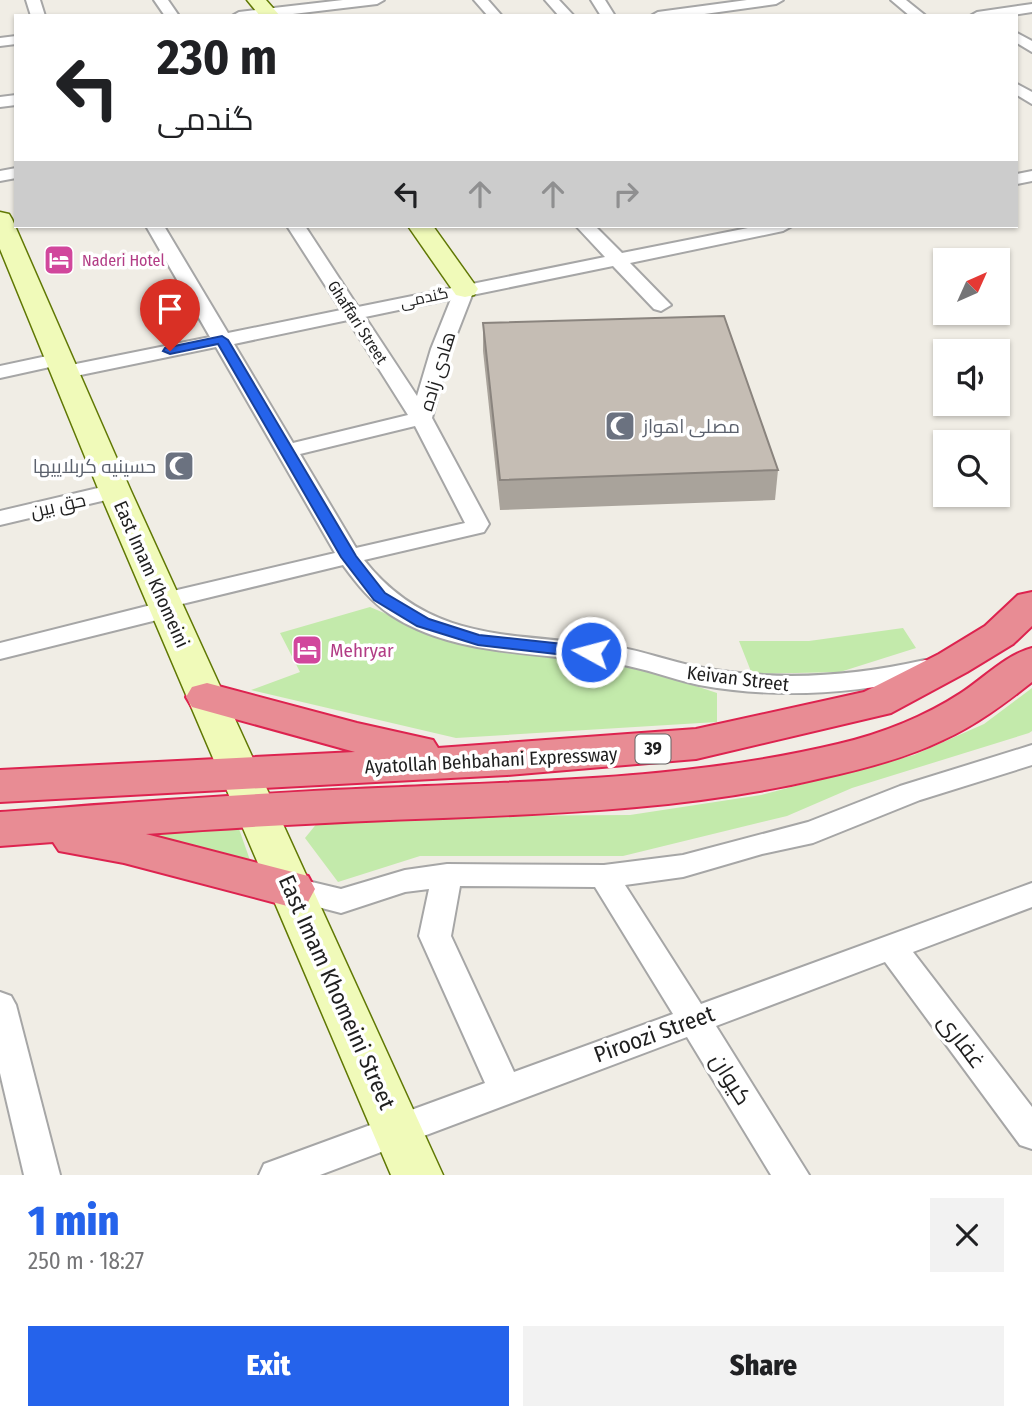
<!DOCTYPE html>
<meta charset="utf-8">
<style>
:root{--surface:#fff;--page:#f2f2f2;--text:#202124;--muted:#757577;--accent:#2563eb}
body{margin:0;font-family:"Fira Sans Condensed",Cairo,sans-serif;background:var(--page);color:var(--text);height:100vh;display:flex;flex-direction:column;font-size:26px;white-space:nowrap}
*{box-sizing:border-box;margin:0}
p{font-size:23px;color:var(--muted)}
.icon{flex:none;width:38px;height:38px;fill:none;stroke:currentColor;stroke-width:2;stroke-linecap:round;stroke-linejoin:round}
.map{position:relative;height:1175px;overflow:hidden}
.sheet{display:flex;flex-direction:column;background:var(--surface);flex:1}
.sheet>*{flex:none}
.guide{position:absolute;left:14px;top:14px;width:1004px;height:214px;border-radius:0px;box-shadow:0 2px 5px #0004;background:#fff;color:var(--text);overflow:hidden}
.needle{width:46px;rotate:45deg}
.tools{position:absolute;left:933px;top:248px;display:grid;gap:14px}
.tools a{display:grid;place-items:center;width:77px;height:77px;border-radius:0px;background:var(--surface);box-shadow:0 2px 5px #0004;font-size:35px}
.pin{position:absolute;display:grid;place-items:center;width:60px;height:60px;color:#fff;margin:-72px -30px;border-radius:50% 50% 50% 0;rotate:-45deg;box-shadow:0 0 7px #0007}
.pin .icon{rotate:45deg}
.me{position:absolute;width:77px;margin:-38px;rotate:277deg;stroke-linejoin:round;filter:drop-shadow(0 0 5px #0008)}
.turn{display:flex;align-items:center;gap:24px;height:147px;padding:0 28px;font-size:32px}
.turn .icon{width:91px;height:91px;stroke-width:2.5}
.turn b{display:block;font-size:49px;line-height:60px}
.lanes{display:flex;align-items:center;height:66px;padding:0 28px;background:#0003;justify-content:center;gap:35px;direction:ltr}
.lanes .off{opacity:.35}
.round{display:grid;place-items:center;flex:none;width:74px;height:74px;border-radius:0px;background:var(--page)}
.head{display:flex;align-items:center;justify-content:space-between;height:119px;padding:0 28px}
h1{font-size:42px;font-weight:800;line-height:52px;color:var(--accent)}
.primary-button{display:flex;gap:14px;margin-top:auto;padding:14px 28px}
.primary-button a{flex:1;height:80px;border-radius:0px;background:var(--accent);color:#fff;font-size:28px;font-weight:800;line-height:80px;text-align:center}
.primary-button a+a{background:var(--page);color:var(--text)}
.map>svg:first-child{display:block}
.grass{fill:#c3eaab}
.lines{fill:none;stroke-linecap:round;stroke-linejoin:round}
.street-casing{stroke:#a6a6a6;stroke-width:4}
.secondary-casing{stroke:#607804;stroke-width:3}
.highway-casing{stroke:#dd234f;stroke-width:4}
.street{fill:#fff;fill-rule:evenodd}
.secondary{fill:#f0fab9;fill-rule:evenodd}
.highway{fill:#e88c94;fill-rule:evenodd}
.wall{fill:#a9a39b}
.building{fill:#c5bdb4;stroke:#8a847e;stroke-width:2}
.route{fill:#2563eb;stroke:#184099;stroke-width:2}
.labels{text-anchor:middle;stroke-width:7;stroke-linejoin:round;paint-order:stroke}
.far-hotel-label{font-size:16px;fill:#b23c85;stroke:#fff;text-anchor:start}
.far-street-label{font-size:16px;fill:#1f1f1f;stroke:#fff}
.shield{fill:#fff;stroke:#626262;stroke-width:2}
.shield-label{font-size:18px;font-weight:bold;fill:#1f1f1f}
.street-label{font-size:19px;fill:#1f1f1f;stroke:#fff}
.worship-label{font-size:19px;fill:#5b616d;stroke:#fff;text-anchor:start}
.hotel-label{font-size:19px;fill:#b23c85;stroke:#fff;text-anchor:start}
.near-street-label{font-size:23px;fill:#1f1f1f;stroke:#fff}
</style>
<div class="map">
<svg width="1032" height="1175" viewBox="0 0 1032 1175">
<rect width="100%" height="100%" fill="#f0ede5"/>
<g class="grass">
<path d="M370,607L429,632L504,653L626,663L717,693V722L456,738L251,690L300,672L280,633Z"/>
<path d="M903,628L916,648L840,672L752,674L739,641H809Z"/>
<path d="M1032,688V731L1029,733L852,788L787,816L623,856H420L338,882L305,838L318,822L478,816L630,815L761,795L914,755L984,724Z"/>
<path d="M239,829L251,863L140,833Z"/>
</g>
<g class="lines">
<g class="street-casing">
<g id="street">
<path d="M26,0H40L45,16H31Z"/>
<path d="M154,0H168L179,16H165Z"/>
<path d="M343,0H384L377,4L276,16H232L239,12Z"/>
<path d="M474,0H488L502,16H488Z"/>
<path d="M545,0H559L574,16H559Z"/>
<path d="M591,0H605L615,16H601Z"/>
<path d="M747,0H783L776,4L690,16H651L658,12Z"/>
<path d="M891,0H906L926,16H910Z"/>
<path d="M1032,4V12L1006,16H970L977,12Z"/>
<path d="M1017,33L1032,41V52L1017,43Z"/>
<path d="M16,36V44L0,46V38Z"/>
<path d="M1017,84L1032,92V104L1017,95Z"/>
<path d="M16,95V105L0,107V97Z"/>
<path d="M16,168V178L0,181V171Z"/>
<path d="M1032,171V181L1017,184V174Z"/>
<path d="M146,226H164L228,333L341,310L287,226H305L358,307L605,257L576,226H595L622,253L758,226H792L783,231L630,263L671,305L661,311L654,309L613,266L472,295L451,349L432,418L489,524L484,532L364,560C432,646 518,632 616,647C644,651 671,662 698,667C775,682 850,677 925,660L934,663L938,669L934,675L925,678C850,694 775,699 699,685C671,679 645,668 617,664C544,652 455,657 391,615C371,602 357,584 343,565L178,605L180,609L177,615L0,659V643L155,604L153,600L156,595L335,553L216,347L66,378L59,376L56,372L59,368L66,366L210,337ZM451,299L431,349L417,396L365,317ZM348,320L408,415L293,443L234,344ZM415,426L465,523L356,548L300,454Z"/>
<path d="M61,353L68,355L71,359L68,363L0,378V366Z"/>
<path d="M115,484L123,486L126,491L123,496L0,525V511Z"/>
<path d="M1032,745V765L920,800L813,843L762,854L683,877L625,885L701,1004L1032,883V907L913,952L1032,1107V1149L1020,1145L885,962L716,1026L809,1175H771L687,1037L320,1175H259L264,1164L485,1083L419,936L429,889L405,892L341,913L280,897L276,889L280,881L291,877L341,889L405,870L447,864L604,865L683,855L808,822L900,786ZM460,886L595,887L673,1014L514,1072L451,936Z"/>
<path d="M0,992L11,996L16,1005L60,1175H24L0,1073Z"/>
</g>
</g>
<g class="secondary-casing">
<g id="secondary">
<path d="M247,0H266L280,16H260Z"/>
<path d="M0,212L9,214L12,219L131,491L443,1175H391L99,491L0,249Z"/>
<path d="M408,226H433L478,289L474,295L465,297L456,295Z"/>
</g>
</g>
<g class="highway-casing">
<g id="highway">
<path d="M1032,592V626L1013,644L967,672L891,713L696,759L507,775L0,802V770L355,752L192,707L186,697L192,687L207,683L357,723L433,740L438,748L696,729L864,692L939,654L985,626L1018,595Z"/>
<path d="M1032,648V682C1004,704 976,725 943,740C906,758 863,769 822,778C698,808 570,813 443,818C344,821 245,827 146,834L308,876L315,889L308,902L291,907L124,863L59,851L53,842L0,846V812C126,803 252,793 378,788C532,781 687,780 838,744C881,734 924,717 961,693C984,678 1005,655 1032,648Z"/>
</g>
</g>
<use href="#street" class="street"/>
<use href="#secondary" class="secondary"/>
<use href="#highway" class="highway"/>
</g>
<path class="wall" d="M483,323L778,470L775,500L500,510L483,351Z"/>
<path class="building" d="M724,316L778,470L500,480L483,323Z"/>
<path class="route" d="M222,336L228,340L356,556L385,593L429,619L479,635L591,647L597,648L600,652L597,656L591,658L478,645L417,626L374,600L341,557L218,344L170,354L163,351L165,348Z"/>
<defs>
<g id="hotel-square" transform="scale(1.575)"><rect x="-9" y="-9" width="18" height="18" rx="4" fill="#d1479c" stroke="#fff"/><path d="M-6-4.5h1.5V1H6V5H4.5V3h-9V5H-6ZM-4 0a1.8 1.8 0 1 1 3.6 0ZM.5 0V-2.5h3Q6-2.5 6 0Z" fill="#fff"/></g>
<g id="mosque-square" transform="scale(1.575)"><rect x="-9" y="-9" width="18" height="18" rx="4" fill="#6b7280" stroke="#fff"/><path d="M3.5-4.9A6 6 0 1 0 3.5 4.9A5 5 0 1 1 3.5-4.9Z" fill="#fff"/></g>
</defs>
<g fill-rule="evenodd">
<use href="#hotel-square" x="59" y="260"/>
<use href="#mosque-square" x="620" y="426"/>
<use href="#mosque-square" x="179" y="466"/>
<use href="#hotel-square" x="307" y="650"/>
</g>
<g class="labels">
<g class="far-hotel-label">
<text x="82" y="266">Naderi Hotel</text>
</g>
<g class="far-street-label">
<text transform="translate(424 297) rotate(-12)" y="6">گندمی</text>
<text transform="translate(358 322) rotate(57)" y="6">Ghaffari Street</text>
</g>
<rect class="shield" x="635.5" y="734.5" width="35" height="29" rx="5"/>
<g class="shield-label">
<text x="653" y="755">39</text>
</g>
<g class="street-label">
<text transform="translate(437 371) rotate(-73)" y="7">هادی زاده</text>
<text transform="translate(58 505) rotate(-13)" y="7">حق بین</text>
<text transform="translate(152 574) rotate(66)" y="7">East Imam Khomeini</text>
<text transform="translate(738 678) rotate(7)" y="7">Keivan Street</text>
<text transform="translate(491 760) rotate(-3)" y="7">Ayatollah Behbahani Expressway</text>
</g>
<g class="worship-label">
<text x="643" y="433">مصلی اهواز</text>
<text x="156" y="473" text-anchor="end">حسینیه کربلاییها</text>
</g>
<g class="hotel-label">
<text x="330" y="657">Mehryar</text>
</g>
<g class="near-street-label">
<text transform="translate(337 992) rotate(66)" y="8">East Imam Khomeini Street</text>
<text transform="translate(654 1034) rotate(-20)" y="8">Piroozi Street</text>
<text transform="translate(962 1041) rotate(53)" y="8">غفاری</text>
<text transform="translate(731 1079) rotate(58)" y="8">کیوان</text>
</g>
</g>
</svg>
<div class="tools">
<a><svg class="needle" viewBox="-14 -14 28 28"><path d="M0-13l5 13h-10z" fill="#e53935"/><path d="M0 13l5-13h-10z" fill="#757577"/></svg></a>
<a><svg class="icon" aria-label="sound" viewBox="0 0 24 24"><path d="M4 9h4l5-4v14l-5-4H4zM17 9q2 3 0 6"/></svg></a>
<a><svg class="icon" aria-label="search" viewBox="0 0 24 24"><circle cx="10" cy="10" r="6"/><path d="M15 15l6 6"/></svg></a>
</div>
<div class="pin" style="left:170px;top:351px;background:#d93025"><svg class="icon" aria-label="arrive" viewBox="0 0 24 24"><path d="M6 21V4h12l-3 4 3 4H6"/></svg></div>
<svg class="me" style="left:591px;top:652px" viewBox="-20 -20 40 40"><circle r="17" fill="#2563eb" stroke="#fff" stroke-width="3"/><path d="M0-11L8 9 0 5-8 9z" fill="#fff"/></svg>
<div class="guide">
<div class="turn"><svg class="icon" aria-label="left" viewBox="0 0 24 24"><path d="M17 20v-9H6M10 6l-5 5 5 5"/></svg><div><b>230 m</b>گندمی</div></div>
<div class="lanes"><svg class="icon" aria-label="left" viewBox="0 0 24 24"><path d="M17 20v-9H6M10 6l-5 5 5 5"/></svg><svg class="icon off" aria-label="ahead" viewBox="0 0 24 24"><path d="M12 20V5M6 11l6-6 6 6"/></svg><svg class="icon off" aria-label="ahead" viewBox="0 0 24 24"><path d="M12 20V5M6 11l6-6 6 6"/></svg><svg class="icon off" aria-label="right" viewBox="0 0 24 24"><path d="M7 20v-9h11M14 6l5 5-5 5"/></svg></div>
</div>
</div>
<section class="sheet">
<div class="head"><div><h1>1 min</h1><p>250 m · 18:27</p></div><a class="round"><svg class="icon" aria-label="close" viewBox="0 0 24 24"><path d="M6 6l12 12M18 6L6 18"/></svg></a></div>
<div class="primary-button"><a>Exit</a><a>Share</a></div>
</section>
